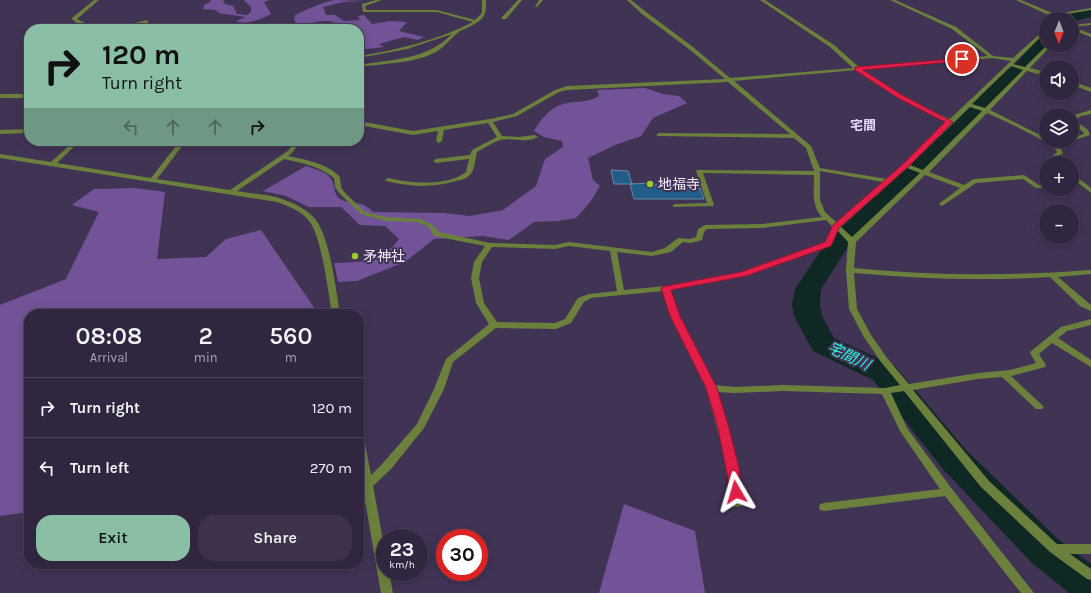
<!DOCTYPE html>
<meta charset="utf-8">
<style>
:root{--surface:#31263f;--page:#3d324a;--text:#f1f3f6;--muted:#a8a5b0;--line:#4c4359;--accent:#8abfa5}
body{margin:0;font-family:Karla,"Noto Sans JP",sans-serif;background:var(--page);color:var(--text);height:100vh;display:flex;flex-direction:column;font-size:15px;white-space:nowrap}
*{box-sizing:border-box;margin:0}
p{font-size:13px;color:var(--muted)}
.icon{flex:none;width:22px;height:22px;fill:none;stroke:currentColor;stroke-width:2;stroke-linecap:round;stroke-linejoin:round}
.map{position:relative;flex:1;overflow:hidden}
.sheet{position:absolute;left:24px;top:309px;width:340px;height:260px;display:flex;flex-direction:column;background:var(--surface);border-radius:16px;box-shadow:0 2px 10px #0003,0 0 0 1px var(--line)}
.sheet>*{flex:none}
.banner{position:absolute;left:24px;top:24px;width:340px;height:122px;border-radius:16px;box-shadow:0 2px 10px #0003,0 0 0 1px var(--line);background:#8abfa5;color:#111;overflow:hidden}
.needle{width:26px;rotate:181deg}
.buttons{position:absolute;left:1039px;top:12px;display:grid;gap:8px}
.buttons a{display:grid;place-items:center;width:40px;height:40px;border-radius:50%;background:var(--surface);box-shadow:0 2px 10px #0003,0 0 0 1px var(--line);font-size:20px}
.speed{position:absolute;left:376px;top:529px;display:flex;gap:8px;font-size:20px;font-weight:700;text-align:center}
.speed>*{display:grid;place-content:center;width:52px;height:52px;border-radius:50%;background:var(--surface);box-shadow:0 2px 10px #0003,0 0 0 1px var(--line);line-height:1}
.speed small{font-size:10px;font-weight:400}
.speed .limit{border:6px solid #d22;background:#fff;color:#111}
.pin{position:absolute;display:grid;place-items:center;width:34px;height:34px;color:#fff;margin:-17px;border:2px solid #fff;border-radius:50%;box-shadow:0 1px 4px #0007}
.me{position:absolute;width:44px;margin:-22px;rotate:353deg;stroke-linejoin:round;filter:drop-shadow(0 0 3px #0008)}
.turn{display:flex;align-items:center;gap:14px;height:84px;padding:0 12px;font-size:18px}
.turn .icon{width:52px;height:52px;stroke-width:2.5}
.turn b{display:block;font-size:28px;line-height:34px}
.lanes{display:flex;align-items:center;height:38px;padding:0 12px;background:#0003;justify-content:center;gap:20px;direction:ltr}
.lanes .off{opacity:.35}
.eta{display:flex;justify-content:space-evenly;align-items:center;height:68px;text-align:center}
.eta b{font-size:24px;font-weight:600;line-height:28px}
.cta{display:flex;gap:8px;margin-top:auto;padding:8px 12px}
.cta a{flex:1;height:46px;border-radius:16px;background:var(--accent);color:#111;font-size:16px;font-weight:600;line-height:46px;text-align:center}
.cta a+a{background:var(--page);color:var(--text)}
ul{padding:0;list-style:none}
li{display:flex;align-items:center;gap:12px;height:60px;padding:0 12px;border-top:1px solid var(--line)}
li div{flex:1}
li b{display:block;font-size:15px}
li em{font-style:normal}
.map>svg:first-child{display:block}
.green{fill:#725397}
.lines{fill:none;stroke-linecap:round;stroke-linejoin:round}
.river{fill:#0f2824;fill-rule:evenodd}
.building{fill:#215d88;stroke:#688ba8}
.minor{fill:#6a803c;fill-rule:evenodd}
.route{fill:#e11d48;stroke:#92132f}
.poi-dot{fill:#9fca2c;stroke:#413354;stroke-width:1.5}
.labels{text-anchor:middle;stroke-width:4;stroke-linejoin:round;paint-order:stroke}
.far-quarter-label{font-size:13px;font-weight:bold;fill:#e4d3fc;stroke:#413354}
.poi-label{font-size:14px;fill:#f2ecfd;stroke:#413354;text-anchor:start}
.water-label{font-size:15px;font-style:italic;fill:#2bf4e0;stroke:#413354}
</style>
<div class="map">
<svg width="1091" height="593" viewBox="0 0 1091 593">
<rect width="100%" height="100%" fill="#413354"/>
<g class="green">
<path d="M211,0H223L225,4L233,6L237,14L247,15L251,12V7L244,0H270L264,2L271,14C262,19 246,26 236,21L246,17L219,13L216,10L203,9L204,5L210,2Z"/>
<path d="M334,0L366,1L343,2L323,7L326,15H335L344,21L360,20L358,16L364,15L372,24L390,21L407,22L399,31L424,37L418,40L404,37L379,44L384,47L359,50V29C348,29 339,23 328,21C315,20 308,26 297,24L294,20L295,15C308,9 320,3 334,0Z"/>
<path d="M645,88L663,94L679,96L687,103L653,118L641,136L615,145L588,158L593,180L600,186L591,201L576,218L558,221L534,222L509,240L482,236L434,239L405,262L357,281L338,282L334,263C361,262 382,263 399,239L385,226L360,225L341,207H309L286,196L263,191L306,166C314,169 326,171 331,179C336,186 333,196 342,200C357,206 360,199 373,212L444,213L470,216L503,210L536,186L545,159L563,147L562,141L544,137L534,131C539,122 549,109 560,105C573,100 587,104 599,96L597,90Z"/>
<path d="M135,188L165,192L157,259L206,257L226,239L261,230L317,312L305,314H29V512L0,516V305L66,279L99,212L72,205L94,189Z"/>
<path d="M624,504L695,531L705,593H599Z"/>
</g>
<g class="lines">
<g class="river">
<path d="M1091,9V17L1072,22V19H1060C1066,10 1081,10 1091,9Z"/>
<path d="M1046,35V45H1050L1030,69L956,136L848,247L821,289L820,304L822,316L834,338L895,366L966,450L1059,540L1091,564V593H1069L1031,562L942,468L873,380L813,351L794,316L792,304L795,289L829,238L942,128L1018,61L1040,37Z"/>
</g>
</g>
<g class="building">
<path d="M611,170L628,171L632,184H614Z"/>
<path d="M654,183L655,185L685,186L686,188H700L704,199H634L630,184Z"/>
</g>
<g class="lines">
<g class="minor">
<path d="M94,0H99L77,19L97,29C88,29 78,26 72,19V18Z"/>
<path d="M376,0H382L365,6L366,10H437L475,20L482,13V0H486C487,19 481,21 465,29C463,30 461,30 460,31C453,36 447,44 439,50C417,64 385,63 359,67V65C392,59 427,60 452,34L407,49L359,58V56C398,50 438,40 473,22L437,12H363L362,4Z"/>
<path d="M518,0H522L506,19H502V17Z"/>
<path d="M539,0H543L537,7H535Z"/>
<path d="M627,0H631L646,12L693,47L730,78L853,68L830,47L760,0H765L834,45L859,67L988,56L952,29L890,0H895L956,27L993,56L1013,58L1046,28V32L1013,64L1025,67L1047,45H1052L1030,68L1046,72V76L1027,71L990,110L1046,138V141L1053,142L1067,141L1057,145L1060,147L1063,153L1057,158L1061,163H1054L1051,159V157L1057,152C1053,142 1000,119 987,113L929,172L964,185L974,179L1024,175L1039,185L1046,184V188H1036L1023,179L976,183L942,206L939,204L940,203L960,188L925,175L856,242L854,268C933,276 1012,276 1091,270V274L1058,277L1091,305V311L1080,306L1050,277C984,281 919,279 854,273L857,309L871,335L887,358L909,384L978,373L1010,370L1036,363L1030,353L1031,351L1061,327L1091,319V325L1067,331L1058,338L1091,360V367L1052,343L1039,354L1046,365L1045,367L1011,376L1042,405L1044,407L1042,409H1036L1002,377L978,379L913,390L989,481L1057,544H1091V554H1070L1091,569V580L1087,579L1050,552L981,487L904,391L891,393L907,428L952,489L1034,593H1021L945,496L824,511L820,510L819,507L820,504L824,503L940,489L900,431L882,394L783,391L735,393L717,392L738,468L742,503L741,506L737,507L733,506L732,503L728,468L706,388L671,316L663,291L591,298L584,302L571,323L556,329L496,328L453,362L444,389L424,428L391,469L373,486L385,551V572H389L393,593H381L359,466V434L362,435L364,438L371,475L383,463L417,424L434,389L446,359L489,324L476,303L471,278L474,262L485,246L434,236L429,227L418,222L386,221L361,214L340,194L335,187L334,178C319,166 302,163 284,159L237,191C252,194 269,194 282,199C294,203 308,210 316,220C330,239 336,290 340,314H332C328,292 322,237 309,221C302,211 288,206 277,202L0,158V154L51,162L74,141H80L57,163L151,178L180,141H186L157,179L230,190L289,150L294,141H300L293,152L288,156C306,160 327,163 340,177L341,187L344,192L365,212L386,217L421,219L433,225L439,232L490,243L555,245L569,242L652,252L665,248L678,238L690,239L696,237L698,229L705,225L761,224L822,217C811,206 814,189 814,175L703,173L714,205L713,206L673,207V205L675,204L707,203L696,171L697,170L814,171L806,148L794,138L657,136V134L659,133L790,134L728,82L567,90L559,92L517,116L493,122L502,136L519,137L535,135L538,137C527,144 511,137 500,140C492,143 484,148 477,152C475,159 475,170 470,175C466,179 460,180 456,181C432,188 410,187 386,181L385,180L388,178C410,183 447,187 466,172L469,159L436,163L433,161L436,159L470,155L472,150L497,137L488,123L444,130L442,141L439,143L436,141L438,131L413,135L359,125V121L413,131L490,119L513,114L555,90L567,86L725,79L689,49L642,14ZM992,58L1011,61L950,119C920,106 890,89 862,70ZM1011,66L1023,70L985,108L972,104ZM856,70L874,83L929,114L947,122L887,179L820,168L811,146L734,81ZM970,107L982,111L923,170L910,165ZM907,168L920,173L852,237L841,227ZM820,171L883,182L837,223L825,212L820,200ZM826,220L833,227L825,243L741,272L666,286L624,290L617,252L652,256L671,252L683,242L691,243L702,240L704,232L707,229L761,228ZM838,231L848,242L846,270L849,309L864,337L881,362L900,385L885,388L783,385L735,387L714,385L679,316L670,290L746,276L831,246ZM569,246L610,251L617,291L589,294L578,298L565,319L555,323L497,322L484,303L479,278L482,262L492,247L555,249Z"/>
<path d="M1016,0H1021L1057,15L1061,13L1091,8V10L1062,15L1058,19H1054L1055,18Z"/>
<path d="M146,20L148,21L149,26L157,29L145,28L144,23L120,29H113Z"/>
<path d="M1091,23V25L1074,27L1091,34V37L1072,30V25Z"/>
<path d="M1072,81L1091,88V92L1072,85Z"/>
<rect x="0" y="94" width="29" height="4"/>
<path d="M1091,110V114L1081,116L1075,120L1088,130L1090,135L1072,141V137L1084,134L1083,132L1072,123V117L1077,114Z"/>
<path d="M29,129V133L0,134V130Z"/>
<path d="M1072,173L1091,188V193L1072,178Z"/>
</g>
</g>
<path class="route" d="M964,58L962,61L863,70L902,95L953,122L908,167L839,228L831,246L746,276L671,290L680,316L717,388L729,428L739,468L742,492L740,495H731L718,428L706,388L670,316L661,288L666,286L741,272L825,242L833,225L903,164L945,122L898,98L855,70V67Z"/>
<g class="poi-dot">
<circle cx="650" cy="184" r="4"/>
<circle cx="355" cy="256" r="4"/>
</g>
<g class="labels">
<g class="far-quarter-label">
<text x="863" y="130">宅間</text>
</g>
<g class="poi-label">
<text x="658" y="189">地福寺</text>
<text x="363" y="261">矛神社</text>
</g>
<g class="water-label">
<text transform="translate(849 356) rotate(26)" y="5">宅間川</text>
</g>
</g>
</svg>
<div class="buttons">
<a><svg class="needle" viewBox="-14 -14 28 28"><path d="M0-13l5 13h-10z" fill="#e53935"/><path d="M0 13l5-13h-10z" fill="#a8a5b0"/></svg></a>
<a><svg class="icon" aria-label="sound" viewBox="0 0 24 24"><path d="M4 9h4l5-4v14l-5-4H4zM17 9q2 3 0 6"/></svg></a>
<a><svg class="icon" aria-label="layers" viewBox="0 0 24 24"><path d="M12 4l9 5-9 5-9-5zM3 14l9 5 9-5"/></svg></a>
<a>+</a>
<a>−</a>
</div>
<div class="speed"><div>23<small>km/h</small></div><div class="limit">30</div></div>
<div class="pin" style="left:962px;top:59px;background:#d93025"><svg class="icon" aria-label="arrive" viewBox="0 0 24 24"><path d="M6 21V4h12l-3 4 3 4H6"/></svg></div>
<svg class="me" style="left:736px;top:492px" viewBox="-20 -20 40 40"><path d="M0-17L14 15 0 8-14 15z" fill="#e11d48" stroke="#fff" stroke-width="4"/></svg>
<div class="banner">
<div class="turn"><svg class="icon" aria-label="right" viewBox="0 0 24 24"><path d="M7 20v-9h11M14 6l5 5-5 5"/></svg><div><b>120 m</b>Turn right</div></div>
<div class="lanes"><svg class="icon off" aria-label="left" viewBox="0 0 24 24"><path d="M17 20v-9H6M10 6l-5 5 5 5"/></svg><svg class="icon off" aria-label="ahead" viewBox="0 0 24 24"><path d="M12 20V5M6 11l6-6 6 6"/></svg><svg class="icon off" aria-label="ahead" viewBox="0 0 24 24"><path d="M12 20V5M6 11l6-6 6 6"/></svg><svg class="icon" aria-label="right" viewBox="0 0 24 24"><path d="M7 20v-9h11M14 6l5 5-5 5"/></svg></div>
</div>
<section class="sheet">
<div class="eta">
<div><b>08:08</b><p>Arrival</p></div>
<div><b>2</b><p>min</p></div>
<div><b>560</b><p>m</p></div>
</div>
<ul>
<li><svg class="icon" aria-label="right" viewBox="0 0 24 24"><path d="M7 20v-9h11M14 6l5 5-5 5"/></svg><div><b>Turn right</b></div><em>120 m</em></li>
<li><svg class="icon" aria-label="left" viewBox="0 0 24 24"><path d="M17 20v-9H6M10 6l-5 5 5 5"/></svg><div><b>Turn left</b></div><em>270 m</em></li>
</ul>
<div class="cta"><a>Exit</a><a>Share</a></div>
</section>
</div>
